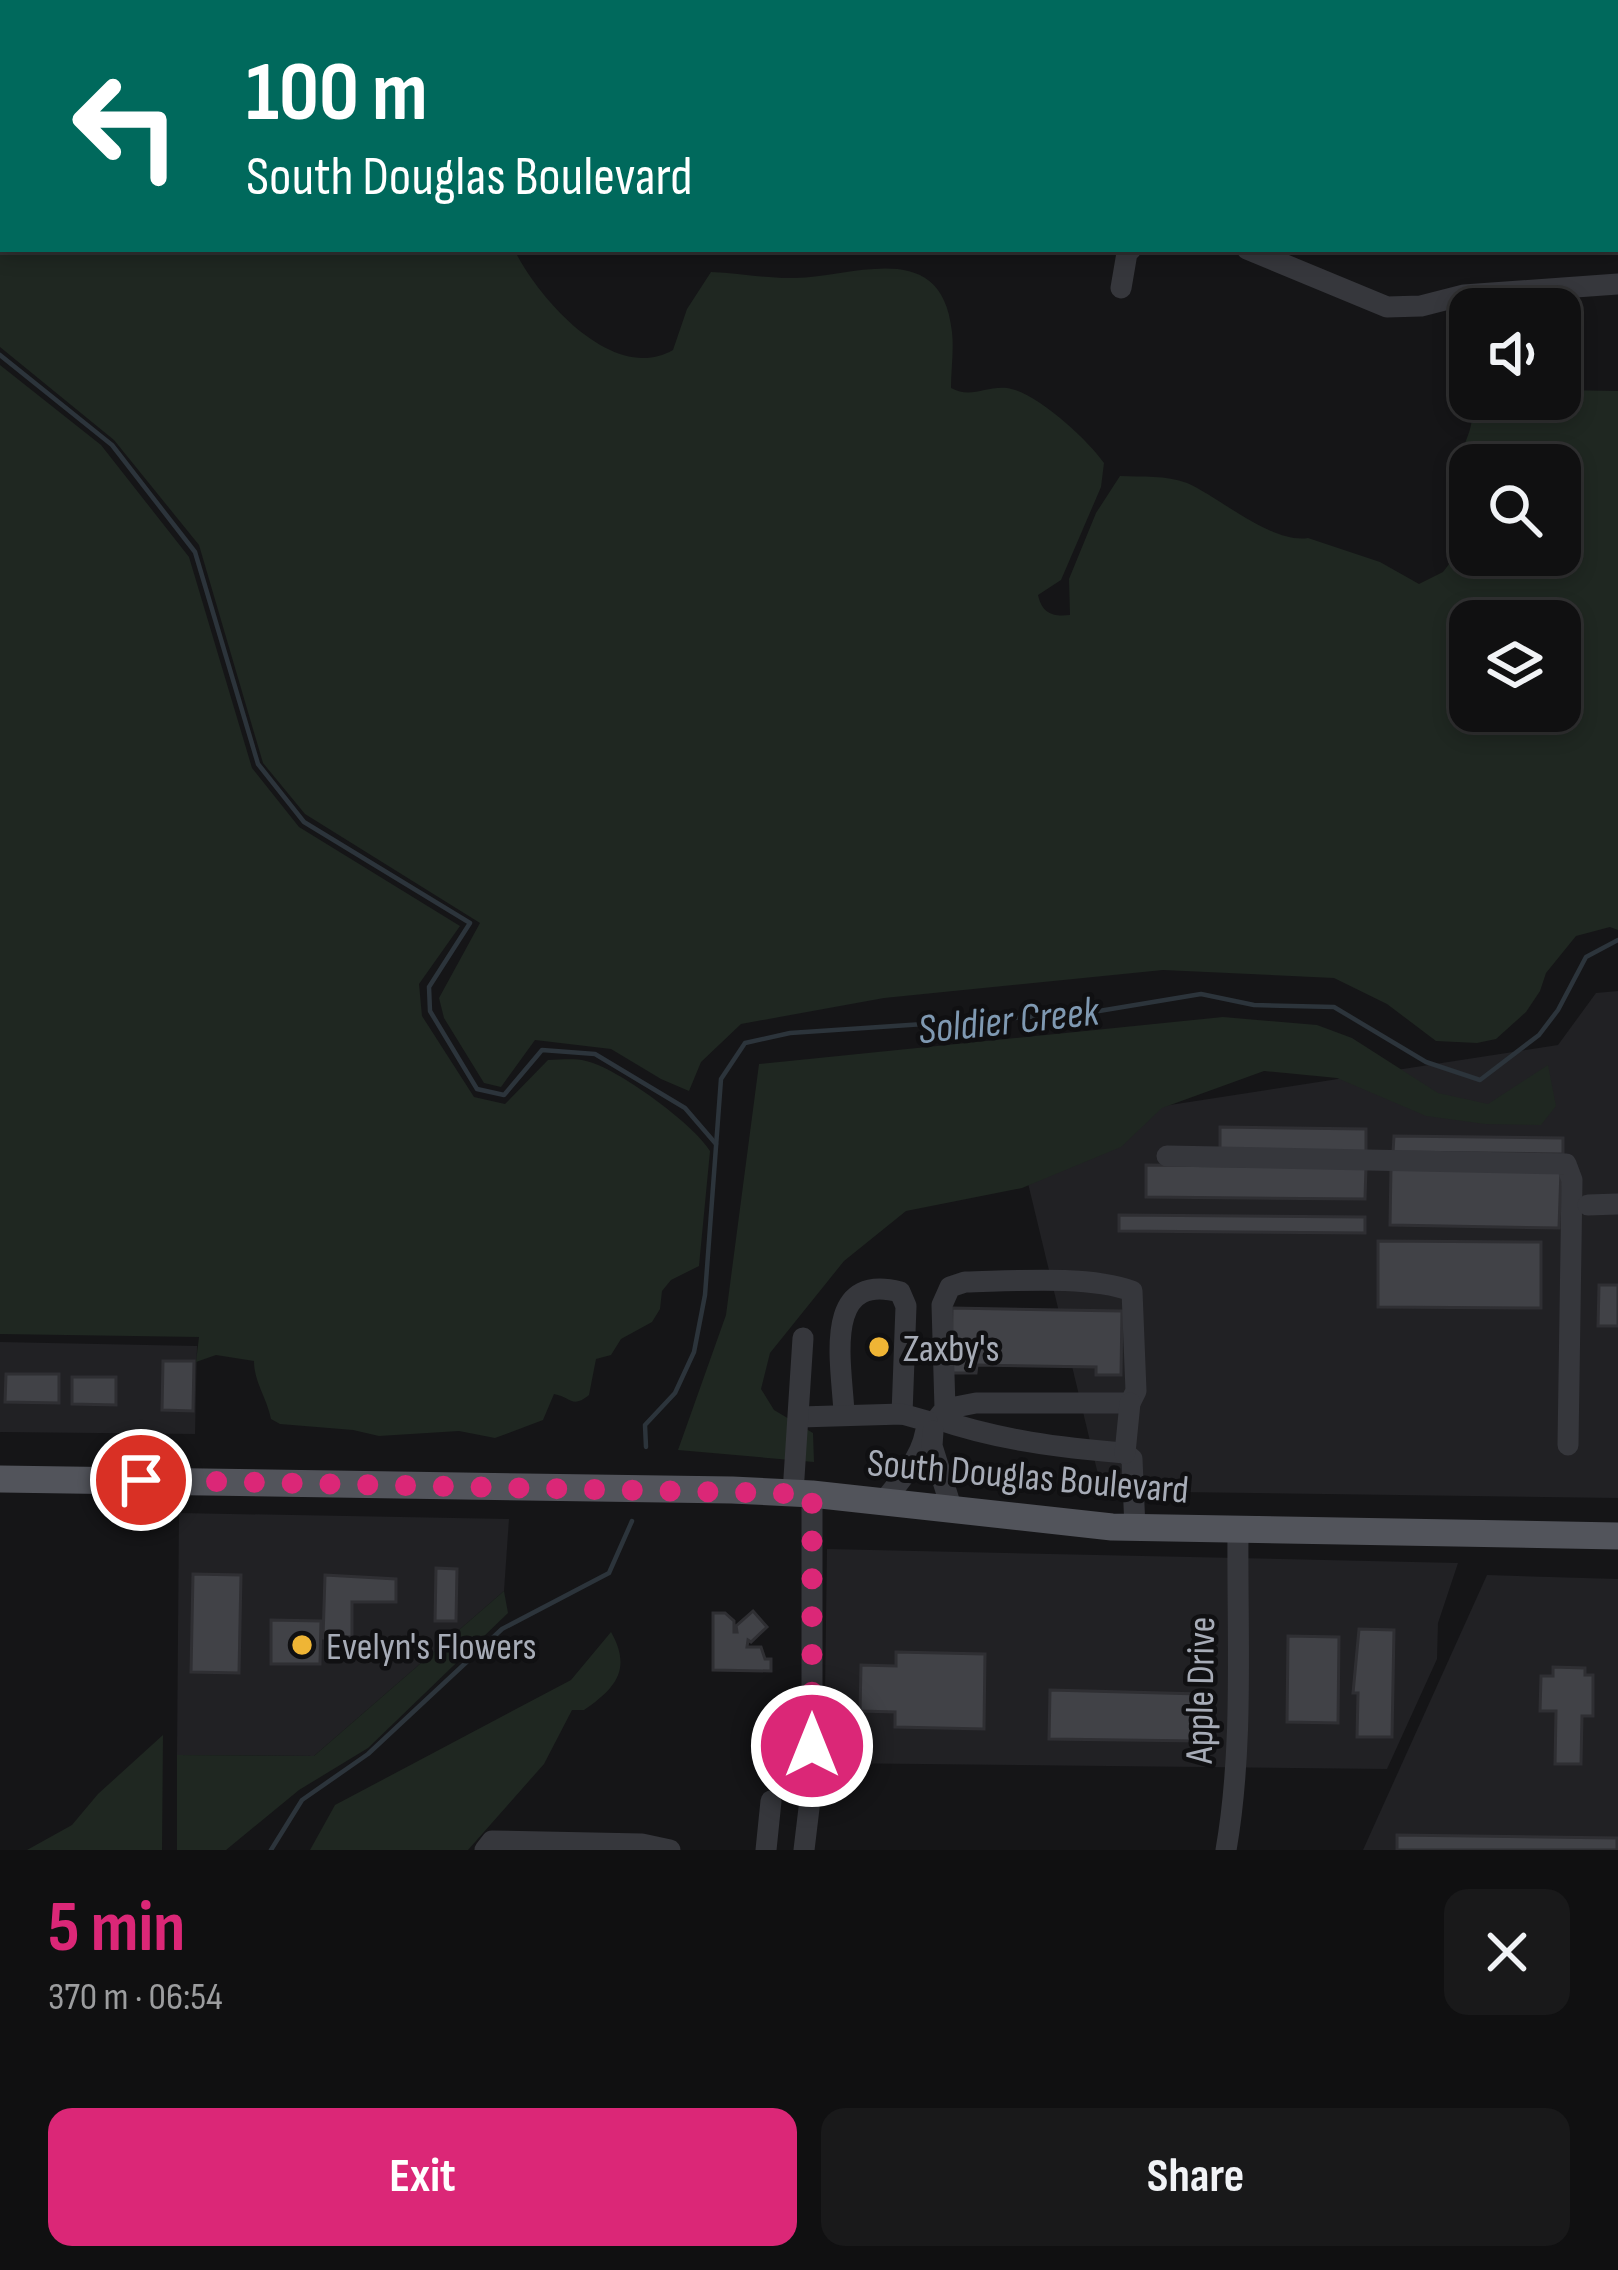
<!DOCTYPE html>
<meta charset="utf-8">
<style>
:root{--surface:#101011;--page:#19191a;--text:#f1f3f6;--muted:#9c9d9f;--line:#303031;--accent:#db2777}
body{margin:0;font-family:"Sofia Sans Condensed",sans-serif;background:var(--page);color:var(--text);height:100vh;display:flex;flex-direction:column;font-size:45px;white-space:nowrap}
*{box-sizing:border-box;margin:0}
p{font-size:39px;color:var(--muted)}
.icon{flex:none;width:66px;height:66px;fill:none;stroke:currentColor;stroke-width:2;stroke-linecap:round;stroke-linejoin:round}
.map{position:relative;height:1850px;overflow:hidden}
.details{display:flex;flex-direction:column;background:var(--surface);flex:1}
.details>*{flex:none}
.banner{position:absolute;left:0px;top:0px;width:1620px;height:252px;box-shadow:0 6px 18px #0003,0 0 0 3px var(--line);background:#00695c;color:#fff;overflow:hidden}
.tools{position:absolute;left:1449px;top:288px;display:grid;gap:24px}
.tools a{display:grid;place-items:center;width:132px;height:132px;border-radius:24px;background:var(--surface);box-shadow:0 6px 18px #0003,0 0 0 3px var(--line);font-size:60px}
.pin{position:absolute;display:grid;place-items:center;width:102px;height:102px;color:#fff;margin:-51px;border:6px solid #fff;border-radius:50%;box-shadow:0 3px 12px #0007}
.me{position:absolute;width:132px;margin:-66px;rotate:0deg;stroke-linejoin:round;filter:drop-shadow(0 0 9px #0008)}
.turn{display:flex;align-items:center;gap:42px;height:252px;padding:0 48px;font-size:54px}
.turn .icon{width:156px;height:156px;stroke-width:2.5}
.turn b{display:block;font-size:84px;line-height:102px}
.round{display:grid;place-items:center;flex:none;width:126px;height:126px;border-radius:24px;background:var(--page)}
.head{display:flex;align-items:center;justify-content:space-between;height:204px;padding:0 48px}
h1{font-size:72px;font-weight:700;line-height:90px;color:var(--accent)}
.primary-button{display:flex;gap:24px;margin-top:auto;padding:24px 48px}
.primary-button a{flex:1;height:138px;border-radius:24px;background:var(--accent);color:#fff;font-size:48px;font-weight:700;line-height:138px;text-align:center}
.primary-button a+a{background:var(--page);color:var(--text)}
.map>svg:first-child{display:block}
.built{fill:#212124}
.green{fill:#1f2721;fill-rule:evenodd}
.lines{fill:none;stroke-linecap:round;stroke-linejoin:round}
.stream{stroke:#2c343b;stroke-width:4.5}
.building{fill:#414247;stroke:#2f2f33;stroke-width:3}
.minor{stroke:#36373c;stroke-width:21}
.major{stroke:#52545b;stroke-width:27}
.route{stroke:#db2777;stroke-width:21;stroke-dasharray:0 37.8}
.poi-dot{fill:#efb535;stroke:#101012;stroke-width:4.5}
.labels{text-anchor:middle;stroke-width:9;stroke-linejoin:round;paint-order:stroke}
.poi-label{font-size:39px;fill:#a7acb7;stroke:#101012;text-anchor:start}
.street-label{font-size:39px;fill:#a7acb7;stroke:#101012}
.water-label{font-size:42px;font-style:italic;fill:#7f99b2;stroke:#101012}
</style>
<div class="map">
<svg width="1618" height="1850" viewBox="0 0 1618 1850">
<rect width="100%" height="100%" fill="#151517"/>
<g class="built">
<path d="M1618,991V1498L1102,1491L1015,1129L1558,1045L1596,993Z"/>
<path d="M0,1342L197,1346L195,1434L0,1432Z"/>
<path d="M179,1513L509,1519L504,1591L314,1756L177,1755Z"/>
<path d="M827,1549L1458,1563L1438,1623L1437,1659L1387,1769L824,1763Z"/>
<path d="M1487,1575L1618,1579V1850H1363Z"/>
</g>
<g class="green">
<path d="M0,0H491L3,3V69Z"/>
<path d="M558,0H1618V104L1617,3Z"/>
<path d="M0,88L3,249H514C537,297 613,385 673,350L687,309L711,272C739,273 768,279 795,278C857,276 942,237 952,332C954,350 951,370 951,388C971,399 985,386 1007,388C1036,392 1087,439 1104,463L1101,487L1061,580L1038,595C1042,613 1052,617 1070,615L1069,579L1096,513L1120,476C1142,477 1166,475 1187,483C1219,497 1272,544 1308,538L1380,562L1419,584L1443,572L1459,551C1459,526 1454,499 1455,474C1457,452 1474,435 1472,410C1470,373 1440,359 1464,320H1470V399H1560V390L1618,391V930L1610,927L1576,936L1546,973L1540,991L1526,1012L1496,1039L1477,1043L1436,1041L1387,1004L1334,978L1163,970L884,998L741,1024L701,1062L689,1091L661,1079L611,1049L535,1040L501,1087L484,1083L444,1018L439,998L480,923L305,814L263,763L199,545L114,440L0,347ZM1470,465H1560V555H1470ZM1470,621H1560V711H1470Z"/>
<path d="M0,365L101,445L189,557L252,768L299,827L460,926L419,984L422,1016L474,1097L505,1104L548,1060C560,1060 574,1058 586,1061C616,1067 695,1125 710,1151L699,1266L671,1280L662,1291L660,1309L652,1322L621,1339L611,1355L596,1359L589,1395C572,1409 571,1397 554,1394L543,1420L495,1438L459,1431L379,1436L353,1430L280,1424L271,1419C267,1398 254,1382 254,1361L216,1355L196,1362L199,1337L0,1334Z"/>
<path d="M1223,1017L1317,1025L1352,1038L1438,1093L1488,1104L1548,1065L1556,1106L1541,1125L1485,1124L1426,1116L1337,1078L1264,1071L1162,1108L1121,1147L1022,1188L906,1211L844,1261L770,1353L761,1389L774,1410L813,1433L814,1462L678,1450L726,1315L759,1064Z"/>
<path d="M504,1591L508,1613L368,1748L299,1790L226,1850H177V1755L314,1756Z"/>
<path d="M611,1632C632,1669 616,1688 584,1710H572L544,1764L468,1850H310L335,1805L571,1680Z"/>
<path d="M163,1735L162,1850H27L72,1825L98,1794Z"/>
</g>
<g class="lines">
<g class="stream">
<path d="M0,355L112,445L195,552L258,764L304,822L470,923L429,987L430,1011L477,1089L504,1095L542,1050L595,1054L685,1108L716,1144"/>
<path d="M646,1447L645,1425L675,1393L694,1352L705,1295L721,1079L745,1043L790,1033L1087,1013L1201,994L1254,1005L1334,1007L1426,1062L1480,1080L1539,1035L1558,1010L1586,957L1618,940"/>
<path d="M271,1850L302,1800L368,1754L502,1629L609,1573L632,1521"/>
</g>
</g>
<g class="building">
<path d="M1560,316L1579,319L1577,335L1560,333Z"/>
<path d="M1220,1127L1366,1129V1153L1220,1151Z"/>
<path d="M1394,1136L1563,1138V1154L1393,1152Z"/>
<path d="M1146,1165L1366,1167L1365,1199L1146,1197Z"/>
<path d="M1391,1167L1561,1170L1559,1228L1390,1225Z"/>
<path d="M1119,1215L1365,1217V1233L1119,1231Z"/>
<path d="M1378,1241L1541,1242V1308L1378,1307Z"/>
<path d="M1599,1285H1618V1326H1598Z"/>
<path d="M952,1308L1122,1311L1121,1375H1096V1367L977,1365L976,1373H951Z"/>
<path d="M163,1361H194L193,1411L162,1410Z"/>
<path d="M6,1374H59V1403L5,1402Z"/>
<path d="M72,1377H116V1405L72,1404Z"/>
<path d="M436,1568L457,1569L456,1621H435Z"/>
<path d="M193,1574L241,1575L239,1673L191,1672Z"/>
<path d="M325,1575L396,1579V1602H352V1637H338V1654H328V1638H323Z"/>
<path d="M753,1611L767,1627L751,1642L748,1640L747,1647H761L765,1659H771V1671L713,1670V1613H725L734,1621V1632H737L736,1626Z"/>
<path d="M271,1620L321,1621L320,1664H271Z"/>
<path d="M1359,1629L1394,1630L1392,1737H1357L1358,1693H1353Z"/>
<path d="M1288,1636L1339,1637L1338,1723L1287,1722Z"/>
<path d="M896,1652L985,1654L984,1729L895,1727V1712L860,1711L861,1665L896,1666Z"/>
<path d="M1553,1667L1585,1668V1675H1593V1716H1582L1581,1764H1555L1556,1711H1540L1541,1676H1553Z"/>
<path d="M1050,1690L1200,1694L1198,1741L1049,1739Z"/>
<path d="M1397,1835L1617,1838V1850H1397Z"/>
</g>
<g class="lines">
<g class="minor">
<path d="M521,3V0"/>
<path d="M1247,249L1387,307L1421,306L1464,295L1618,284"/>
<path d="M1121,288L1127,253L1131,249"/>
<path d="M1167,1156L1566,1164L1572,1180L1568,1445"/>
<path d="M1588,1205L1618,1204"/>
<path d="M945,1409L942,1305L950,1287L965,1282C1013,1281 1088,1275 1132,1291L1136,1391L1130,1403H976L945,1409L937,1419C998,1440 1062,1448 1125,1453L1132,1459L1135,1528"/>
<path d="M844,1413C842,1366 821,1271 900,1292L906,1306L902,1414"/>
<path d="M800,1417L902,1414L927,1421C925,1455 903,1477 883,1502"/>
<path d="M933,1431L932,1446L952,1510"/>
<path d="M1125,1453L1130,1403"/>
<path d="M793,1493L803,1338"/>
<path d="M485,1850L492,1841L642,1844L670,1850"/>
<path d="M766,1850L771,1801"/>
<path d="M804,1850L812,1783V1494"/>
<path d="M1226,1850C1244,1747 1237,1635 1238,1531"/>
</g>
<path class="major" d="M0,1479L732,1490L812,1494L1112,1527L1618,1536"/>
</g>
<g class="lines">
<path class="route" d="M141,1480L812,1494V1746"/>
</g>
<g class="poi-dot">
<circle cx="879" cy="1347" r="12"/>
<circle cx="302" cy="1645" r="12"/>
</g>
<g class="labels">
<g class="poi-label">
<text x="903" y="1361">Zaxby's</text>
<text x="326" y="1659">Evelyn's Flowers</text>
</g>
<g class="street-label">
<text transform="translate(1028 1475) rotate(5)" y="14">South Douglas Boulevard</text>
<text transform="translate(1199 1690) rotate(-89)" y="14">Apple Drive</text>
</g>
<g class="water-label">
<text transform="translate(1008 1019) rotate(-6)" y="15">Soldier Creek</text>
</g>
</g>
</svg>
<div class="tools">
<a><svg class="icon" aria-label="sound" viewBox="0 0 24 24"><path d="M4 9h4l5-4v14l-5-4H4zM17 9q2 3 0 6"/></svg></a>
<a><svg class="icon" aria-label="search" viewBox="0 0 24 24"><circle cx="10" cy="10" r="6"/><path d="M15 15l6 6"/></svg></a>
<a><svg class="icon" aria-label="layers" viewBox="0 0 24 24"><path d="M12 4l9 5-9 5-9-5zM3 14l9 5 9-5"/></svg></a>
</div>
<div class="pin" style="left:141px;top:1480px;background:#d93025"><svg class="icon" aria-label="arrive" viewBox="0 0 24 24"><path d="M6 21V4h12l-3 4 3 4H6"/></svg></div>
<svg class="me" style="left:812px;top:1746px" viewBox="-20 -20 40 40"><circle r="17" fill="#db2777" stroke="#fff" stroke-width="3"/><path d="M0-11L8 9 0 5-8 9z" fill="#fff"/></svg>
<div class="banner">
<div class="turn"><svg class="icon" aria-label="left" viewBox="0 0 24 24"><path d="M17 20v-9H6M10 6l-5 5 5 5"/></svg><div><b>100 m</b>South Douglas Boulevard</div></div>
</div>
</div>
<section class="details">
<div class="head"><div><h1>5 min</h1><p>370 m · 06:54</p></div><a class="round"><svg class="icon" aria-label="close" viewBox="0 0 24 24"><path d="M6 6l12 12M18 6L6 18"/></svg></a></div>
<div class="primary-button"><a>Exit</a><a>Share</a></div>
</section>
